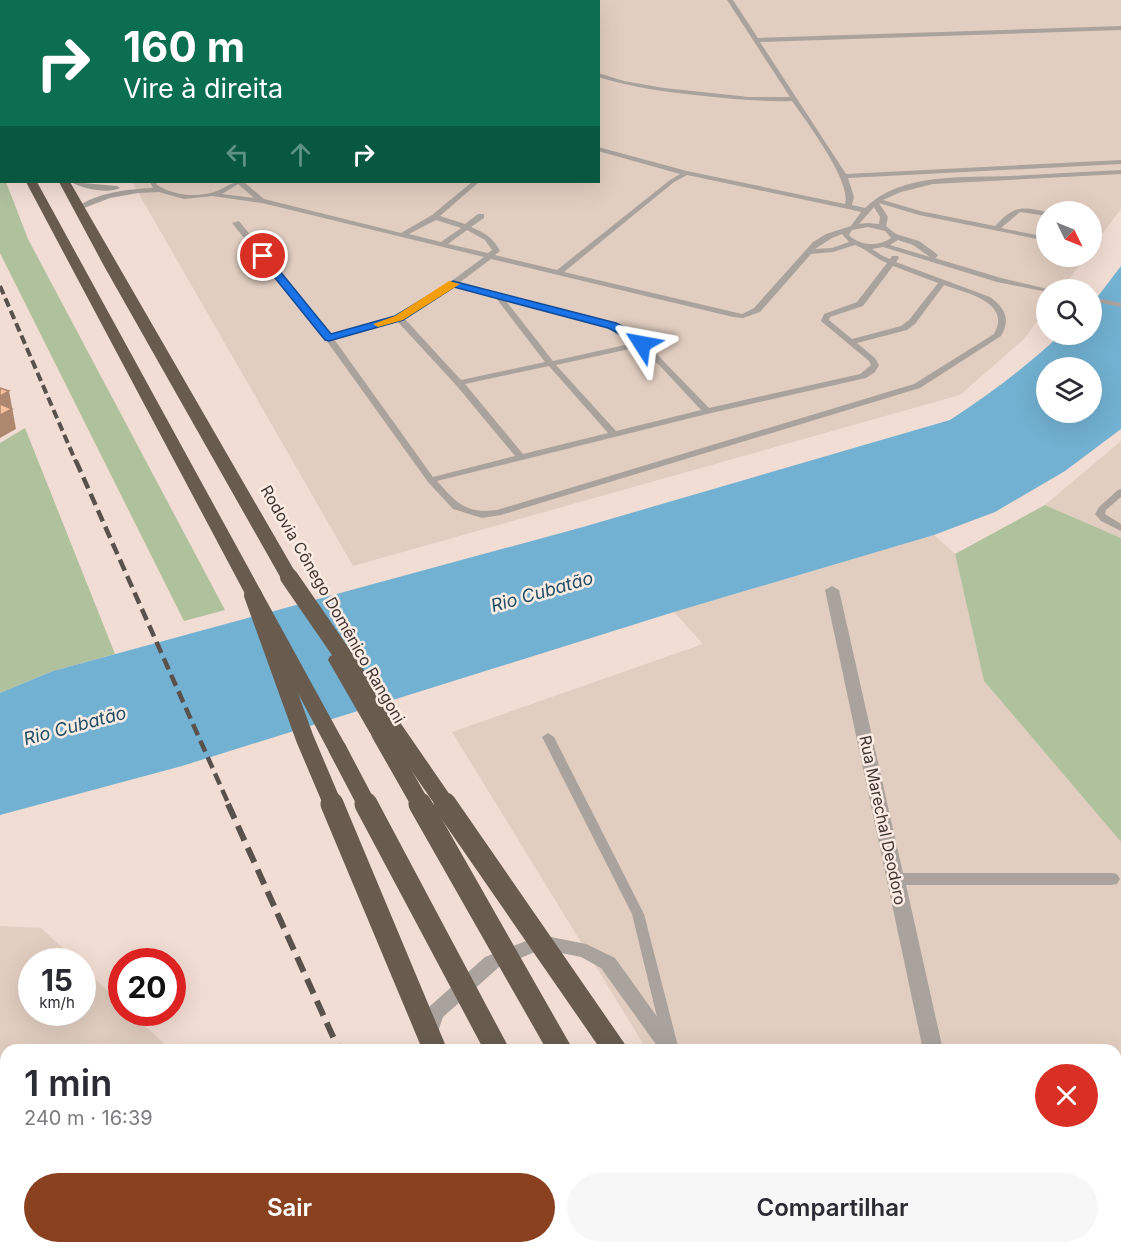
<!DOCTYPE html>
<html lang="pt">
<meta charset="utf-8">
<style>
:root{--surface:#fff;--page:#f7f7f7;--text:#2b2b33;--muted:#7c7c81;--accent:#894120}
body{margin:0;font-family:Inter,sans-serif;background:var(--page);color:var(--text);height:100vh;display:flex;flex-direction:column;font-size:22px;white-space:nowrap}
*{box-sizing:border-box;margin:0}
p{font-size:20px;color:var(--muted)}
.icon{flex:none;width:33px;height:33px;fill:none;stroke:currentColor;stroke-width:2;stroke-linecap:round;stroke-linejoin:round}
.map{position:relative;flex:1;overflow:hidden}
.details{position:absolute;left:0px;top:1044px;width:1122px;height:210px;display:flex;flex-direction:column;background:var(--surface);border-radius:18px 18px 0 0;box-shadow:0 6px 24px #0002}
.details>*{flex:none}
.banner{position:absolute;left:0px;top:0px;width:600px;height:183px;box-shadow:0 6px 24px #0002;background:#0b6e4f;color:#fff;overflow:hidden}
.needle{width:39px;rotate:133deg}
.buttons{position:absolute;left:1036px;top:201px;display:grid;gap:12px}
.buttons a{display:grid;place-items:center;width:66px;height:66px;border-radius:50%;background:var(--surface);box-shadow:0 6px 24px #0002;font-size:30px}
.speed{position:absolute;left:18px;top:948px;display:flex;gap:12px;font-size:30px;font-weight:700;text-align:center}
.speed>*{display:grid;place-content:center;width:78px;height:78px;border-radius:50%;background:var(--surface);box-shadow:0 6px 24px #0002;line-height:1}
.speed small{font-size:15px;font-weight:400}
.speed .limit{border:9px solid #d22;background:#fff;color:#111}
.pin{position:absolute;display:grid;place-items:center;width:51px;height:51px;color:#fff;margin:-26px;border:3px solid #fff;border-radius:50%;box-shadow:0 2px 6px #0007}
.me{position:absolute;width:66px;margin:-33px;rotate:304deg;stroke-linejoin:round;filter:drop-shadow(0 0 4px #0008)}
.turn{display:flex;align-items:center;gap:21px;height:126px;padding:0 24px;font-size:27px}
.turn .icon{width:78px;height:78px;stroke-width:2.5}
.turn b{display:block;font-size:42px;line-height:51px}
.lanes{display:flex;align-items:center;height:57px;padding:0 24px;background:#0003;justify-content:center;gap:30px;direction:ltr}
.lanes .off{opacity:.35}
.round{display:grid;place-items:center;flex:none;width:63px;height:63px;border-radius:32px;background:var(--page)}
.headline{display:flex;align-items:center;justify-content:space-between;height:102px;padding:0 24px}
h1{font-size:36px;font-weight:600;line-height:45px}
.primary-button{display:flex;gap:12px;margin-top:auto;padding:12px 24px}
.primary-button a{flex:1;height:69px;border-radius:36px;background:var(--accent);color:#fff;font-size:24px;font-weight:600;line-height:69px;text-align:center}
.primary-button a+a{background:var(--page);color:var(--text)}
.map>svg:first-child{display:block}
.industrial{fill:#e2cec1}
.green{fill:#b0c19e}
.water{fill:#72b1d1;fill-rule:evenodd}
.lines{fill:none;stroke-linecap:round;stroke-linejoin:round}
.lane{fill:#aaa39d;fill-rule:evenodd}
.street{fill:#aaa39d;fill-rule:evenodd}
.highway{fill:#695c4f;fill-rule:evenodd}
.rail-far2{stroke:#5a504c;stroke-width:4;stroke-dasharray:9 4.5;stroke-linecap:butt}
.rail-far1{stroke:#5a504c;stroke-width:4.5;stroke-dasharray:12 6;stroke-linecap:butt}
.rail{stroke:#5a504c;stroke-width:6;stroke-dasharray:16 8;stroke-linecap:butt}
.highway-bridge-far1{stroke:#695c4f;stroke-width:18}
.highway-bridge{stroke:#695c4f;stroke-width:23}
.shaded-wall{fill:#ad876e}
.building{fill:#f7c19d;stroke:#ad876e;stroke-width:1.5}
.route{fill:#1a73e8;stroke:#114b97;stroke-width:1.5}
.slow{fill:#f59e0b}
.labels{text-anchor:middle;stroke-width:5;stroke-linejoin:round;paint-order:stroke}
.street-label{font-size:16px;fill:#3c3431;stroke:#fdece4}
.water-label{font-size:18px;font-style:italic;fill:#1d4f66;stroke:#fdece4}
</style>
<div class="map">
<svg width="1121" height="1254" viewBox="0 0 1121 1254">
<rect width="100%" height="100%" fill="#f2ddd4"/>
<g class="industrial">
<path d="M137,0H1121V209L1092,248V212H1047V256L1086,257L1061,289L1047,290V308L1024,339L960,395L353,566L132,182H598V2L135,1Z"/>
<path d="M1121,441V538L1045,505Z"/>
<path d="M934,535L955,554L984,681L1121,842V1254H772L769,1248H1116V1050H647L452,732L703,644L674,612Z"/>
<path d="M0,926L41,928L77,961L32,962V1012H82L83,967L121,1004L122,1012L131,1013L171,1050H6V1248H380L387,1254H0Z"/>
</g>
<g class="green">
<path d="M0,167L2,182H6L28,239L225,610L184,621L0,253Z"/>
<path d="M25,428L115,654L53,671L0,693V443Z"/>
<path d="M1045,505L1121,538V842L984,681L955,554Z"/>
</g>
<path class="water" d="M1121,266V429L1065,471L995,512L934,535L674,612L182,766L0,815V693L53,671L583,527L950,420C990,394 1026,367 1060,335L1092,334V304ZM1047,368H1092V412H1047Z"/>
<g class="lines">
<g class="lane">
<path d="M215,0H222L213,2Z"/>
<path d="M258,0H265L256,2Z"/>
<path d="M727,0H733L758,38L1121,26V30L760,42L846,174L1121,160V164L848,178L854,197L852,205L865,208C902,172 963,178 1010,176C1047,174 1084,172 1121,170V174L933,184L901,192L883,200L920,211L995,226C1014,206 1020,206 1047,212V216L1020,212L1001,228L1047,237V241L919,215L879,203L888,217L886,226L896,234L919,241L937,254L938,256L935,258L1001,278L1052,290H1047V292L997,282L883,247L872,249L883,256L890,259L892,256H898L899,258L896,262L990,297C1005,308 1011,319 1001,336L920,388L501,515L482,518L453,509L428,482L326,340L232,223L239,221L331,335L396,316L450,282L484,257L262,203L212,196L184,199L159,192L138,193L110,198L79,210L75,208C96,193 127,189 153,188L150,182H156L157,185C175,196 198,198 217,191C229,186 230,182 244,182L264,199L401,233L432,215L472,182H479L440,216L465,224L478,214H484V218L471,227C483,232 494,238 500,251L495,255L557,270L670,180L680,174L598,151V147L687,171L845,204C852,182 806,121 792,101C763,102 733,99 704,96C668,92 633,88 598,77V73L624,81L664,88L749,97H790ZM687,175L848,209L861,212L851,226L826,234L813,242L754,308L742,314L564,272L674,182ZM238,184L254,198L222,194ZM874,207L880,217L879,224L868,223L859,224ZM436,220L461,228L441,242L409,234ZM868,227L885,231L891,238C878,247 860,246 849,235L852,230ZM467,230L485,240L492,250L488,253L448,244ZM842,234L849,242L832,248L815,249L832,238ZM898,240L913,245L930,257L890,245ZM855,245C867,249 875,259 887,263L857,302L824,314L821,321L869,361L871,365L860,374L709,408L645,342L615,324L459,283L491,259L733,317L743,318L760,312L811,254L833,252ZM893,266L938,283L909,320L901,326L852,339L829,320L830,317L863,306ZM944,285C966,293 1012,302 994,334L914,384L497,510C465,514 457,503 437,481L707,414L866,378L875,372L879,365L875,358L857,343L907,330L915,324ZM454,287L496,298L545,362L461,380L404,318ZM506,301L609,328L634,343L553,361ZM397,321L456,385L515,456L433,477L334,339ZM639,347L660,366L701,410L616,431L556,365ZM549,366L608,433L523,454L465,384Z"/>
<path d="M71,182L117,186L120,188C108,194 83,189 71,182Z"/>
<path d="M1092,297L1121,303V307L1092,301Z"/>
<path d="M1121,489V497L1106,510L1105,514L1121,524V531L1101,521L1095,514L1099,507L1118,490Z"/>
<path d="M548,733L554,737L644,914L679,1050H665L632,914L542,737Z"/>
</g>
<g class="street">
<path d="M832,586L839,590L903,873H1111L1117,874L1120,879L1117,884L1111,885H906L943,1050H923L825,590Z"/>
<path d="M541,935L586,944L615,958L681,1050H660L601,968L581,957L542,949L499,967L443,1017L435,1040L428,1042L421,1040L418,1026L429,1007L485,957Z"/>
<rect x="1116" y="1109" width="5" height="18"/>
<path d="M489,1248H511L514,1254H492Z"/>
<path d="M780,1248H802L805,1254H783Z"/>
<path d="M966,1248H988L990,1254H968Z"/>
</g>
<g class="highway">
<path d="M51,0H61L50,2Z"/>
<path d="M74,0H84L74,2Z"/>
<rect x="0" y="3" width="2" height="6"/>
<rect x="0" y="61" width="2" height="7"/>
<path d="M26,182H37L347,748L344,753L337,754L330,753L327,748Z"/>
<path d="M59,182H70L305,589L302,593H290L287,589L104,266Z"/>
<path d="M337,654L344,656L346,660L390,733L387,737L380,739L373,737L370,733L328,660L330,656Z"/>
<path d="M520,1248H547L549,1254H522Z"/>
<path d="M590,1248H617L619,1254H592Z"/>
<path d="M659,1248H687L689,1254H661Z"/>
<path d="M726,1248H754L756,1254H728Z"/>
</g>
<path class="rail-far2" d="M0,286L76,462"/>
<path class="rail-far1" d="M76,461L229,805"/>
<g class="rail">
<path d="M228,804L339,1050"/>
<path d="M429,1248L431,1254"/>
</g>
<g class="highway-bridge-far1">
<path d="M289,577L446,805"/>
<path d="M253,595L305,739L333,805"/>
<path d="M380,733L421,805"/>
<path d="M337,748L367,805"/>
</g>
<g class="highway-bridge">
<path d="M332,804L435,1050"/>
<path d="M366,804L497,1050"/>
<path d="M420,804L560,1050"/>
<path d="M445,804L615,1050"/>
</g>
</g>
<path class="shaded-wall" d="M9,391L16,429L0,438V396Z"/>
<g class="building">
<path d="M0,388L9,391L0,396Z"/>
<path d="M0,404L12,409L0,415Z"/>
</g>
<path class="route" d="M263,253L266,254L331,334L395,316L453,281L616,323L630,330L647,344L642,348C630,343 620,333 608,328L454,287L403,320L329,341L325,340L259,258L258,256Z"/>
<path class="slow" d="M449,281L460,284L403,320L378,327L373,324L395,316Z"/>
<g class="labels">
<g class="street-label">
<text transform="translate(333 604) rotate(60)" y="6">Rodovia Cônego Domênico Rangoni</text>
<text transform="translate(883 820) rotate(78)" y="6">Rua Marechal Deodoro</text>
</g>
<g class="water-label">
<text transform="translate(542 592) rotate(-16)" y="6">Rio Cubatão</text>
<text transform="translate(75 726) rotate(-15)" y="6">Rio Cubatão</text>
</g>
</g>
</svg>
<div class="buttons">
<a><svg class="needle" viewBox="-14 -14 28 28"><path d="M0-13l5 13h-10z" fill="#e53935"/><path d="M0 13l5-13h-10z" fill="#7c7c81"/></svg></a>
<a><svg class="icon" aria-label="search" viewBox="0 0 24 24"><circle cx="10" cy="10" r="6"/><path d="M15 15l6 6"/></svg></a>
<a><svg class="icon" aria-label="layers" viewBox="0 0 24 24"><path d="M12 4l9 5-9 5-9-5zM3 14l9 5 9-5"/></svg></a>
</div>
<div class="speed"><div>15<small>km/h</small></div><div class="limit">20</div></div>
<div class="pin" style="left:263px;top:256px;background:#d93025"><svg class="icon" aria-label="arrive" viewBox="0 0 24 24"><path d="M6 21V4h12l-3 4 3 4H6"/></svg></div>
<svg class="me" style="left:642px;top:344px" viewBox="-20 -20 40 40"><path d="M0-17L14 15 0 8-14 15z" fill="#1a73e8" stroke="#fff" stroke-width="4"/></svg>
<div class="banner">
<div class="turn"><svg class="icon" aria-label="right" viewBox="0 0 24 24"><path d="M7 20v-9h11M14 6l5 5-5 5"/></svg><div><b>160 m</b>Vire à direita</div></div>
<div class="lanes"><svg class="icon off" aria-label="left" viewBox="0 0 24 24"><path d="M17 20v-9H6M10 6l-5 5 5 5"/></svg><svg class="icon off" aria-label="ahead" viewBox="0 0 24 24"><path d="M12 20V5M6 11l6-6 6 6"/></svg><svg class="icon" aria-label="right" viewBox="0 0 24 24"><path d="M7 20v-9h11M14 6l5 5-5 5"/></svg></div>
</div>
<section class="details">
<div class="headline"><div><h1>1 min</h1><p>240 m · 16:39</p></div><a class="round" style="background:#d93025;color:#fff"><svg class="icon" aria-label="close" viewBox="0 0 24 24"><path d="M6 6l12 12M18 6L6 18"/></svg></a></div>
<div class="primary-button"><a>Sair</a><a>Compartilhar</a></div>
</section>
</div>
